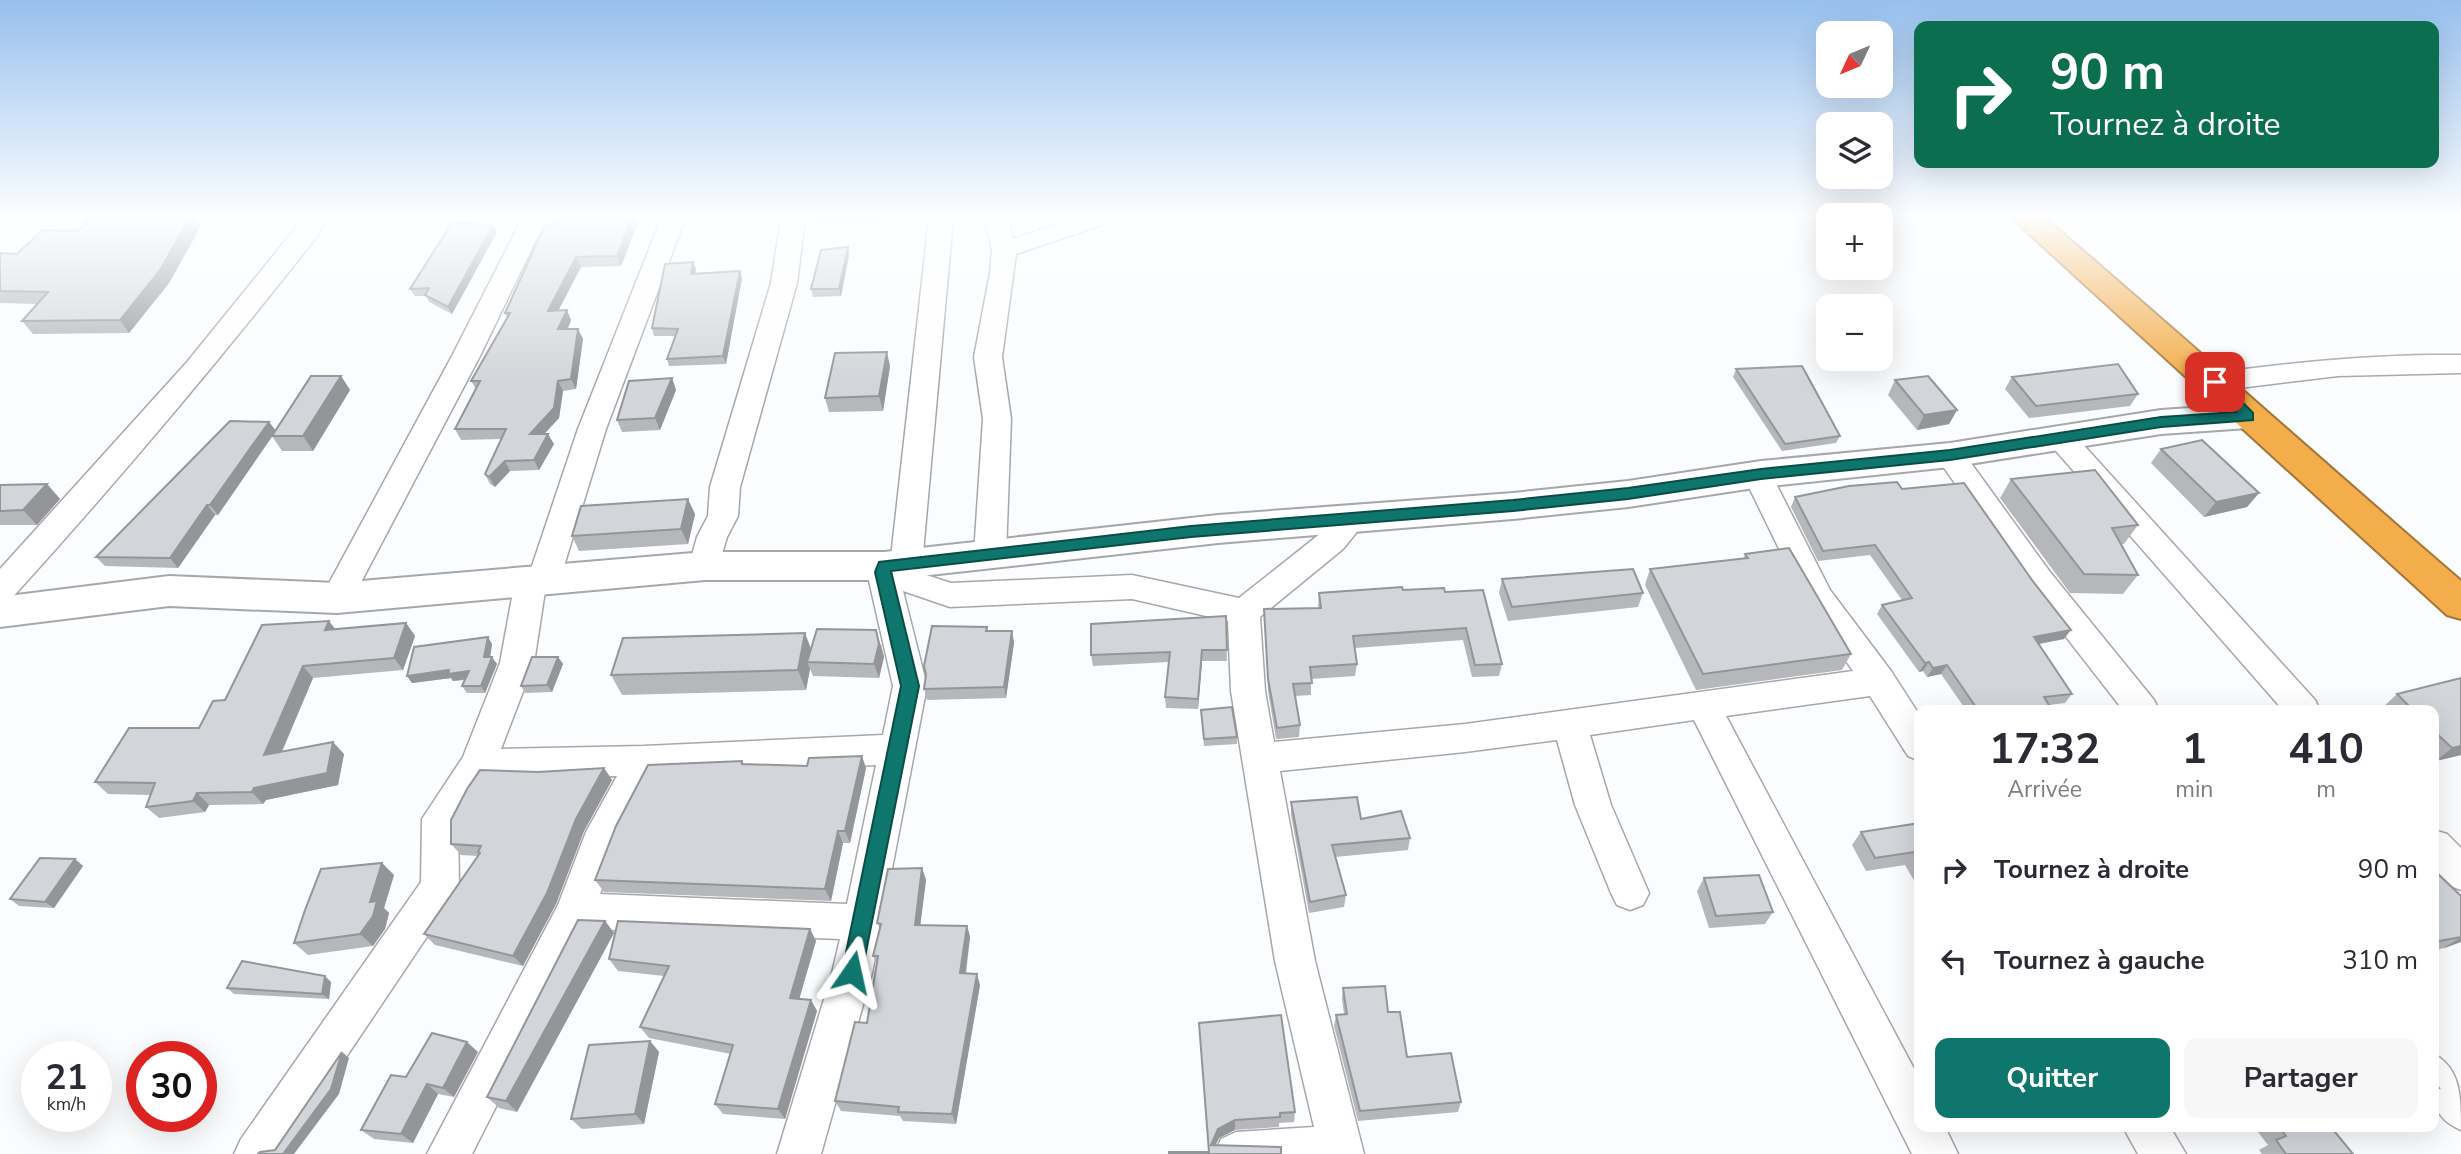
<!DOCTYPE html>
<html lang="fr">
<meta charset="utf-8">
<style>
:root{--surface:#fff;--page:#f7f7f7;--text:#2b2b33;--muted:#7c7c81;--accent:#0f766e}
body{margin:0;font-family:"Nunito Sans",sans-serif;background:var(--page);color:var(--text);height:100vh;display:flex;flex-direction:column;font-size:26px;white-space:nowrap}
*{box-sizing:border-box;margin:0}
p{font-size:23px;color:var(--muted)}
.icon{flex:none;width:38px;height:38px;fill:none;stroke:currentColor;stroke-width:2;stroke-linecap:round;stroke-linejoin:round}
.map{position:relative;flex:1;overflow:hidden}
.panel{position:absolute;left:1914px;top:705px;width:525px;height:427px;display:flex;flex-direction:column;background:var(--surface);border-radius:14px;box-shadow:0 7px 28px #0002}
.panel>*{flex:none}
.guide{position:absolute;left:1914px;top:21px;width:525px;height:147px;border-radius:14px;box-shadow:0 7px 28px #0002;background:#0b6e4f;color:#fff;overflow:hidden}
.needle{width:46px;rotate:226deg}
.tools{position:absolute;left:1816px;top:21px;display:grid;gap:14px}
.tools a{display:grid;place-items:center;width:77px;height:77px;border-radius:14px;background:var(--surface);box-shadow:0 7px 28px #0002;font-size:35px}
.speed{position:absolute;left:21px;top:1041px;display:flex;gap:14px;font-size:35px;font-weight:700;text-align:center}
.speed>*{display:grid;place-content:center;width:91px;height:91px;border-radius:50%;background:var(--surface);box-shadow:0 7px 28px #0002;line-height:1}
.speed small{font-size:18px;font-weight:400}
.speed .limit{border:10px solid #d22;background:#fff;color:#111}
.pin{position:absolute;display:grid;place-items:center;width:60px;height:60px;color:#fff;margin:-30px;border-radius:14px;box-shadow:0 4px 10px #0006}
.me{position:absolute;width:77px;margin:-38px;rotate:11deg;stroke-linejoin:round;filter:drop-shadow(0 0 5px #0008)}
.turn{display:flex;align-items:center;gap:24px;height:147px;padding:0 21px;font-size:32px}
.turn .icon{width:91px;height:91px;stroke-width:2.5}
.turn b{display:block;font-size:49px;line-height:60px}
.eta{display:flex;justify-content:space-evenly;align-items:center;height:119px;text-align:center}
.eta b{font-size:42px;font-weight:700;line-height:49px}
.primary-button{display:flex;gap:14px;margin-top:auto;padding:14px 21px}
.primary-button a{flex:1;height:80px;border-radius:14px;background:var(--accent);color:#fff;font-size:28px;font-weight:700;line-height:80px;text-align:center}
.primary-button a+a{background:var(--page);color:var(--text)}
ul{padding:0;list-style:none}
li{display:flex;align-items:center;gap:21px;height:91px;padding:0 21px}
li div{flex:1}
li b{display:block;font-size:26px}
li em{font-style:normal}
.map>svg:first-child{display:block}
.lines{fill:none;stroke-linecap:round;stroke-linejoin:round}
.street-casing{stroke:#a5a7ab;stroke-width:3}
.secondary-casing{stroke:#a5a7ab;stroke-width:4}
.highway-casing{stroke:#a47637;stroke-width:4}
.street{fill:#fff;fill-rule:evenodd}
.secondary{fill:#fff;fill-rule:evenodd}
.highway{fill:#f3ad4b;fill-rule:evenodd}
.wall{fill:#b5b7bb}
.shaded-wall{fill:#939598}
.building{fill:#d2d5d9;stroke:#939598;stroke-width:2}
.route{fill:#0f766e;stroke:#0a4d48;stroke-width:2}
</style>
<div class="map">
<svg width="2461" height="1154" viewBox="0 0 2461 1154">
<rect width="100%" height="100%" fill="#fafcfe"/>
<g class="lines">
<g class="street-casing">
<g id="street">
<path d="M303,219H327L318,235C220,360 118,481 11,599L0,602V569L187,362Z"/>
<path d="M522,219H546L480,356L348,607L337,610L326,607L321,598L452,356Z"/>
<path d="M661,219H685L606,429L560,579L555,587L545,591L534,663L501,749L644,746L883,735L893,686L867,572L873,558L884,554L891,557L929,219H953L922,564L917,572L951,583L1132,575L1239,598L1321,533L1342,510L1353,507L1364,510L1368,518L1343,549L1260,617L1265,691L1274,742L1465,724L1853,671L1807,606L1743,475L1748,468L1758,465L1768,468L1830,590L1891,671L1920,716V761L1908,756L1870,696L1726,716L1920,1080V1127H1945L1958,1154H1912L1694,720L1590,735L1611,805L1649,893L1643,905L1630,910L1617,905L1611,893L1575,805L1557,740L1465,752L1280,771L1315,961L1364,1154H1214L1221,1139L1236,1132L1314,1127L1275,961L1231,691L1228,621L1132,599L950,607L903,591L927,686L872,973L821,1154H777L832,973L840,939L586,929L472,1154H427L558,905L586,832L617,776L488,779L458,822L459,886L453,898L281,1154H234L241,1139L421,882L422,819L463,757L500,663L515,581L520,573L531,569L578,429ZM876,765L847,904L600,894L621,837L654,775Z"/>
<path d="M781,219H805L797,283L740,487L738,516L727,537L716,574L705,578L694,574L689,566L697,537L708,516L710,487L771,283Z"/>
<path d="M984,219H1008L1013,239L1071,219H1108L1105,224L1016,254L1002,357L1011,419L1006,554L1001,562L990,566L979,562L974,554L983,419L974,357L990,273L992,250Z"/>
<path d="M2430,355H2461V373L2338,376L2215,391L2205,388L2201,382L2205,376L2215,373C2287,363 2358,356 2430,355Z"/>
<path d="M2059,426L2069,429L2315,700L2320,710H2283L2049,443L2045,436L2049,429Z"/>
<path d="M1950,445L1960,448L2050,572L2154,700L2159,710H2123L2028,588L1940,462L1935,455L1940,448Z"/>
<path d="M2434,830L2447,834L2461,848V890L2448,885L2434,871Z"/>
<path d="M2434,1054C2461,1069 2461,1097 2461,1130C2425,1115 2434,1088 2434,1054Z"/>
<path d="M2123,1127H2170L2186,1154H2138Z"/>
</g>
</g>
<g class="secondary-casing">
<path id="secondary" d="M2248,404L2260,408L2265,416L2260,424L2248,428L2161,434L1950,467L1761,487L1628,507L1513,519L1218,543L884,580H705L337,613L169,606L0,627V597L169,576L337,583L705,552H884L1218,515L1513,493L1628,481L1761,461L1950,443L2161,410Z"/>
</g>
<g class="highway-casing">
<path id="highway" d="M2013,219H2046C2186,339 2322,461 2461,581V619L2447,615Z"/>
</g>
<use href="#street" class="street"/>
<use href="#secondary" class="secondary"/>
<use href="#highway" class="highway"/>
</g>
<g class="wall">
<path d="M556,219H637L638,223L621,266L581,267L558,310L571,320L568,329H578L583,339L576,389L563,391L559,418L544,434L554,444L539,470L510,471L495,487L490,484L485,474L501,439L461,440L455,429L476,389L471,381L507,318L505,313Z"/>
<path d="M810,219H884L883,223L811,222Z"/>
<path d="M201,226L169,283L129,333L33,334L22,321L37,304L0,303V253L17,254L78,231Z"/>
<path d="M497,232L452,314L429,302L426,296H415L410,289Z"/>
<path d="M849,255L841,296L813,297L811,289Z"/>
<path d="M693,262L696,269L695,273L740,271L742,278L726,364L669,366L667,359L675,336H654L652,328Z"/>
<path d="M890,366L883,411L829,412L825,398Z"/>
<path d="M1736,369L1840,436L1836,443L1782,451L1733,377Z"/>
<path d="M341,376L350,390L313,451H282L272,436L218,515H215L178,568L105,566L96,557L269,422L276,431Z"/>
<path d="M2012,377L2138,394L2130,406L2029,418L2005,389Z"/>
<path d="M672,378L676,390L660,430L622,432L617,420Z"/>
<path d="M1895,380L1957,410L1949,424L1917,430L1888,395Z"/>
<path d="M2161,449L2259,493L2247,507L2204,517L2151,463Z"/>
<path d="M2011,479L2138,525L2124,544H2121L2138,575L2123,594L2070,593L2000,498Z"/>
<path d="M47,484L60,499L37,525H0V485Z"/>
<path d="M1902,489L2064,639L2039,644L2072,694L2065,703L2049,705L2052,710H1966L1941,674L1927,677L1923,671L1919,672L1877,614L1882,605L1902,600L1870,555L1818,561L1791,507L1795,497Z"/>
<path d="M695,514L688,544L579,551L572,536Z"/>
<path d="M1745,554L1851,654L1842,670L1696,690L1645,585L1650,569L1744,558Z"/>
<path d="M1502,579L1643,593L1638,607L1508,621L1499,593Z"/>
<path d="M1403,590L1445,592L1502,664L1499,676L1472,677L1463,640L1355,648L1357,664L1355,676L1311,679V695L1295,696L1300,725L1299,737L1276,739L1268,691L1264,609L1318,608L1319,593Z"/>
<path d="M1226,616L1227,661H1202L1198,709L1166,708L1165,697L1169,662L1093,666L1091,655Z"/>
<path d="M406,623L415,636L403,670L313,678L282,752L344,754L338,785L266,800L263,804L209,805L205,812L159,818L146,807L151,795L108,794L95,782L199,728L225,700L335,629Z"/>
<path d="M987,627L988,631H1012L1014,643L1006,698L927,700L924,689Z"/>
<path d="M492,644L490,657L497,664L485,693H467L462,686L465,680L453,681L451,678L412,683L407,676Z"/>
<path d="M881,644L884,657L879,678L813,676L810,669L806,690L622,695L611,675L811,649Z"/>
<path d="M558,657L563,664L552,692L525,693L521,686Z"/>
<path d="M2461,678V755L2436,761L2434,760V710H2385L2382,708L2397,694Z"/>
<path d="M1201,710L1237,737V744L1204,746Z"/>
<path d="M742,761L744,764L866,768L850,843H843L831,901L604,892L595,880Z"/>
<path d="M604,768L612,780L584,831L556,904L523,966L435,945L424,934L478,856L461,855L451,844L538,772Z"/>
<path d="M1291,802L1361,819L1410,838L1408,850L1335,857L1346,895L1344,907L1309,913L1291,815Z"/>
<path d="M1920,823V891L1905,865L1866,871L1852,845L1861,832Z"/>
<path d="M75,859L83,866L54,908L19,906L10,899Z"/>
<path d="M382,863L394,875L384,908L389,913L385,929L373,946L308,955L294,943Z"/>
<path d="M922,868L926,880L920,925L967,926L970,937L966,974L980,985L956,1124L903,1121L900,1116L841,1111L835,1101L867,1023L877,964L873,956L880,929L877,923Z"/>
<path d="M2435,870L2461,896V942L2434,951Z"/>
<path d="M1704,878L1773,912L1765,924L1709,928L1697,891Z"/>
<path d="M605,921L614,933L517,1112L499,1108L487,1097Z"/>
<path d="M810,929L816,941L799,999L811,1000L817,1011L785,1119L723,1114L715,1104L731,1054L649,1038L640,1027L664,976L618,971L609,959Z"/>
<path d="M331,982L329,999L234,994L227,988Z"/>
<path d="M1343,988L1388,1012L1407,1057L1461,1102L1458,1112L1358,1121L1334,1026L1336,1015L1344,1014L1342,999Z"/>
<path d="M1199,1023L1295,1112L1294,1122L1279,1123V1127L1235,1130L1219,1138L1215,1146L1209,1152Z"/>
<path d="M650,1041L659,1052L644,1124L582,1129L571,1119Z"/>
<path d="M478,1052L454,1097L438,1094L413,1143L374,1139L361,1130L406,1077Z"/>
<path d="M2254,1127H2331L2353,1154H2262L2259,1150L2268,1145Z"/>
</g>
<g class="shaded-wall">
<path d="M189,219H196L201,226L169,283L129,333L120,320Z"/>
<path d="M632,219H637L638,223L621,266L617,256Z"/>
<path d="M493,225L497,232L452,314L448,307Z"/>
<path d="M848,247L849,255L841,296L839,289Z"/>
<path d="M576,257L581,267L553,321L548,311Z"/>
<path d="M693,262L696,269L693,281L691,274Z"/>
<path d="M740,271L742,278L726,364L723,356Z"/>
<path d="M567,310L571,320L563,339L558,329Z"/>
<path d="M578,329L583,339L576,389L571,379Z"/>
<path d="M887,352L890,366L883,411L879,396Z"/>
<path d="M341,376L350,390L313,451L303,436Z"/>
<path d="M672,378L676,390L660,430L655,418Z"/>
<path d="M558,381L563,391L559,418L535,444L530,434Z"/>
<path d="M1957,410L1949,424L1917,430L1924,415Z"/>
<path d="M269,422L276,431L218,515L210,505Z"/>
<path d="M548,434L554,444L539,470L534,460Z"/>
<path d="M505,461L510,471L495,487L489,477Z"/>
<path d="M47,484L60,499L37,525L23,510Z"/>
<path d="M2259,493L2247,507L2204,517L2216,502Z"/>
<path d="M688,499L695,514L688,544L681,529Z"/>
<path d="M207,505L215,515L178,568L170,558Z"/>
<path d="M329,621L339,634L325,630Z"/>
<path d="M406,623L415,636L403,670L394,658Z"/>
<path d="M876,630L884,657L879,678L874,664Z"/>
<path d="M2071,630L2064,639L2027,646L2034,637Z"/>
<path d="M1012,631L1014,643L1006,698L1004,687Z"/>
<path d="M805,633L813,654L807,662L810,669L806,690L798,670Z"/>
<path d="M488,637L492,644L489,664L484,657Z"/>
<path d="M1202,650V661L1198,709V699Z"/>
<path d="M492,657L497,664L485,693L481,686Z"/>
<path d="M558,657L563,664L552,692L547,685Z"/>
<path d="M1929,662L1923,671L1919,672L1925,663Z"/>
<path d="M1947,665L1941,674L1927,677L1933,668Z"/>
<path d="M303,666L313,678L275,767L264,755Z"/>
<path d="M449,670L469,671L474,678L453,681L451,678L412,683L407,676Z"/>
<path d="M333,742L344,754L338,785L266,800L263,804L252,792L254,788Z"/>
<path d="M2461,746V755L2436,761L2452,748Z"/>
<path d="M862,756L866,768L850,843L845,831Z"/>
<path d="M604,768L612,780L584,831L556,904L523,966L513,956L576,819Z"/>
<path d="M197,793L209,805L205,812L193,801Z"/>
<path d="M838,831L843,843L831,901L825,889Z"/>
<path d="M75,859L83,866L54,908L45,902Z"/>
<path d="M382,863L394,875L384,908L389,913L385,929L373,946L360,934Z"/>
<path d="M922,868L926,880L919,936L915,925Z"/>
<path d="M605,921L614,933L517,1112L506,1101Z"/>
<path d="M967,926L970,937L964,984L960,973Z"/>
<path d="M810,929L816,941L796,1010L790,998Z"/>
<path d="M2461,937V942L2442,949Z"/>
<path d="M977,974L980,985L956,1124L952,1114Z"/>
<path d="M325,976L331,982L329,999L322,994Z"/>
<path d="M811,1000L817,1011L785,1119L778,1109Z"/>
<path d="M650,1041L659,1052L644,1124L635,1114Z"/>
<path d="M467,1042L478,1052L454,1097L443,1088Z"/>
<path d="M342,1052L349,1058L339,1094L294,1154H283Z"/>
<path d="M427,1084L438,1094L413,1143L401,1134Z"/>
<path d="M1235,1120V1130L1219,1138L1211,1154V1145L1218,1129Z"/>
</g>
<g class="building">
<path d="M89,219H189L160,270L120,320L22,321L48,292L0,291V253L17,254L42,230L78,231Z"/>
<path d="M556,219H632L617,256L576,257L548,311L567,310L558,329H578L571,379L558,381L554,408L530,434H548L534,460L505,461L489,477L485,474L506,429H455L480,381H471L510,313H505L545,225L553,226Z"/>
<path d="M452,223L493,225L448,307L425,295L429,288L410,289Z"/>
<path d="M848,247L839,289H811L821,250Z"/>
<path d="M693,262L691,274L740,271L723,356L667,359L678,329L652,328L665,264Z"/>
<path d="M887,352L879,396L825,398L835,353Z"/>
<path d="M2118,364L2138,394L2036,406L2012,377Z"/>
<path d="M1802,366L1840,436L1785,444L1736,369Z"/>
<path d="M311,376H341L303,436H272Z"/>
<path d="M1928,376L1957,410L1924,415L1895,380Z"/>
<path d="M672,378L655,418L617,420L629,381Z"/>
<path d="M230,421L269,422L210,505H207L170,558L96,557Z"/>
<path d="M2202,440L2259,493L2216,502L2161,449Z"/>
<path d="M2095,470L2138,525L2112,528L2138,575L2084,574L2011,479Z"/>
<path d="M1897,482L1902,489L1964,483L2032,580L2071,630L2034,637L2072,694L2044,697L2052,710H1978L1947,665L1933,668L1929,662L1925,663L1882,605L1912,598L1875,545L1823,551L1795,497L1849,486Z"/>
<path d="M47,484L23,510L0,511V485Z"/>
<path d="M688,499L681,529L572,536L581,506Z"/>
<path d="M1789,548L1851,654L1703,674L1650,569L1748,558L1745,554Z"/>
<path d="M1633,569L1643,593L1512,607L1502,579Z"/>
<path d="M1402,587L1403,590L1444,588L1445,592L1483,590L1502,664L1475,665L1466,628L1353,636L1357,664L1310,667L1312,683L1293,684L1300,725L1277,728L1268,679L1264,609L1321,608L1319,593Z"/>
<path d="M1226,616L1227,650H1202L1198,699L1165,697L1170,652L1091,655V624Z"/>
<path d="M329,621L325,630L406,623L394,658L303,666L264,755L333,742L327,773L254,788L252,792L197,793L193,801L146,807L155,783L95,782L129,728H199L213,701L225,700L262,625Z"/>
<path d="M932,626L987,627L986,631H1012L1004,687L924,689L926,675L924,666Z"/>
<path d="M817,629L876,630L879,644L874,664L807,662Z"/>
<path d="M805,633L798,670L611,675L623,638Z"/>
<path d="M488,637L484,657H492L481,686H462L469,671L448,674L449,670L407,676L414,647Z"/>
<path d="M532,657H558L547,685L521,686Z"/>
<path d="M2461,678V746L2452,748L2434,731V710H2413L2397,694Z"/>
<path d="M1232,707L1237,737L1204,739L1201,710Z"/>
<path d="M862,756L845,831H838L825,889L595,880L616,826L648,765L742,761V764L807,766L809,758Z"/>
<path d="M604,768L576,819L547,893L513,956L424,934L480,853L478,852L481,846L451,844V820L467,789L480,770L538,772Z"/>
<path d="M1357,797L1361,819L1401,811L1410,838L1332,845L1346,895L1310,902L1291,802Z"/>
<path d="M1920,823V861L1914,852L1875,858L1861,832Z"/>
<path d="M40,858L75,859L45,902L10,899Z"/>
<path d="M382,863L370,902L377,901L373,916L360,934L294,943L305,910L321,869Z"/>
<path d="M922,868L915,925L967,926L960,973L977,974L952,1114L898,1112L899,1107L835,1101L855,1022L867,1023L878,956H873L881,924L877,923L888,869Z"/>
<path d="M2434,870L2461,896V937L2434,942Z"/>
<path d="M1759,875L1773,912L1716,916L1704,878Z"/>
<path d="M578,920L605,921L506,1101L487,1097Z"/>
<path d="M618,921L810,929L790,998L811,1000L778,1109L715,1104L733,1045L640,1027L669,966L609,959Z"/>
<path d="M242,961L325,976L322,994L227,988Z"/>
<path d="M1385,986L1388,1012H1400L1407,1057L1451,1053L1461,1102L1360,1111L1336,1015L1347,1014L1343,988Z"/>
<path d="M1281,1015L1295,1112L1280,1113V1117L1235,1120L1218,1129L1211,1145L1281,1147V1154H1169V1152H1209L1199,1023Z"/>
<path d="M432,1033L467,1042L443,1088L427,1084L401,1134L361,1130L391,1075L406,1077Z"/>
<path d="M650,1041L635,1114L571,1119L589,1045Z"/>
<path d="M342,1052L331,1089L283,1154H258L260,1152L275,1150Z"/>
<path d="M2434,1081L2439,1088L2434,1089Z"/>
<path d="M2279,1127H2331L2353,1154H2286L2276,1140L2286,1136Z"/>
</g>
<linearGradient id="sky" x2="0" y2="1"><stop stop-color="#97c0ee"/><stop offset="0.57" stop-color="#fdfeff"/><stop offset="1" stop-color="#fdfeff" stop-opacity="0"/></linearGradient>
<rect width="2461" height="381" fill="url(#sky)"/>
<path class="route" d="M2215,377L2220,379L2253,413V420L2161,427L1950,460L1761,479L1628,499L1513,511L1191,537L891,571L919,686L862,972L859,979L852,982L845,979L842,972L901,686L875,572L879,562L1191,526L1513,500L1628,488L1761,469L1950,450L2161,417L2236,412L2208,382Z"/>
</svg>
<div class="tools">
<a><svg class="needle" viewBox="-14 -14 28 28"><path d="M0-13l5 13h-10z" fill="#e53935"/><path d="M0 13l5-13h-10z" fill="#7c7c81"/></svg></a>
<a><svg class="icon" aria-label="layers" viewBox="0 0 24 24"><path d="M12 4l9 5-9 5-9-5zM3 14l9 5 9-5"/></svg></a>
<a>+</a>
<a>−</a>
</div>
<div class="speed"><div>21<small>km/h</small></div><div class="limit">30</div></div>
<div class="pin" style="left:2215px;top:382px;background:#d93025"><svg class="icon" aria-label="arrive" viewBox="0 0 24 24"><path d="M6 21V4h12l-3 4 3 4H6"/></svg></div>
<svg class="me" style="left:852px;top:972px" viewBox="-20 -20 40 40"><path d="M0-17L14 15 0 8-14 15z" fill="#0f766e" stroke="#fff" stroke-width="4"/></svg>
<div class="guide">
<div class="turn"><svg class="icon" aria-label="right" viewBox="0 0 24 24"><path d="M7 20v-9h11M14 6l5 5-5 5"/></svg><div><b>90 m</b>Tournez à droite</div></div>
</div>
<section class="panel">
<div class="eta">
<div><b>17:32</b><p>Arrivée</p></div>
<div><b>1</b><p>min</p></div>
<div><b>410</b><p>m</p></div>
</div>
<ul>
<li><svg class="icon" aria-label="right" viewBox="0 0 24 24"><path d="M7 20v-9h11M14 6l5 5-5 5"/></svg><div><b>Tournez à droite</b></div><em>90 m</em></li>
<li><svg class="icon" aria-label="left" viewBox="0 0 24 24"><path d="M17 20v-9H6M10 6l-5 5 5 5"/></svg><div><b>Tournez à gauche</b></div><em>310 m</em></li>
</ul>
<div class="primary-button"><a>Quitter</a><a>Partager</a></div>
</section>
</div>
